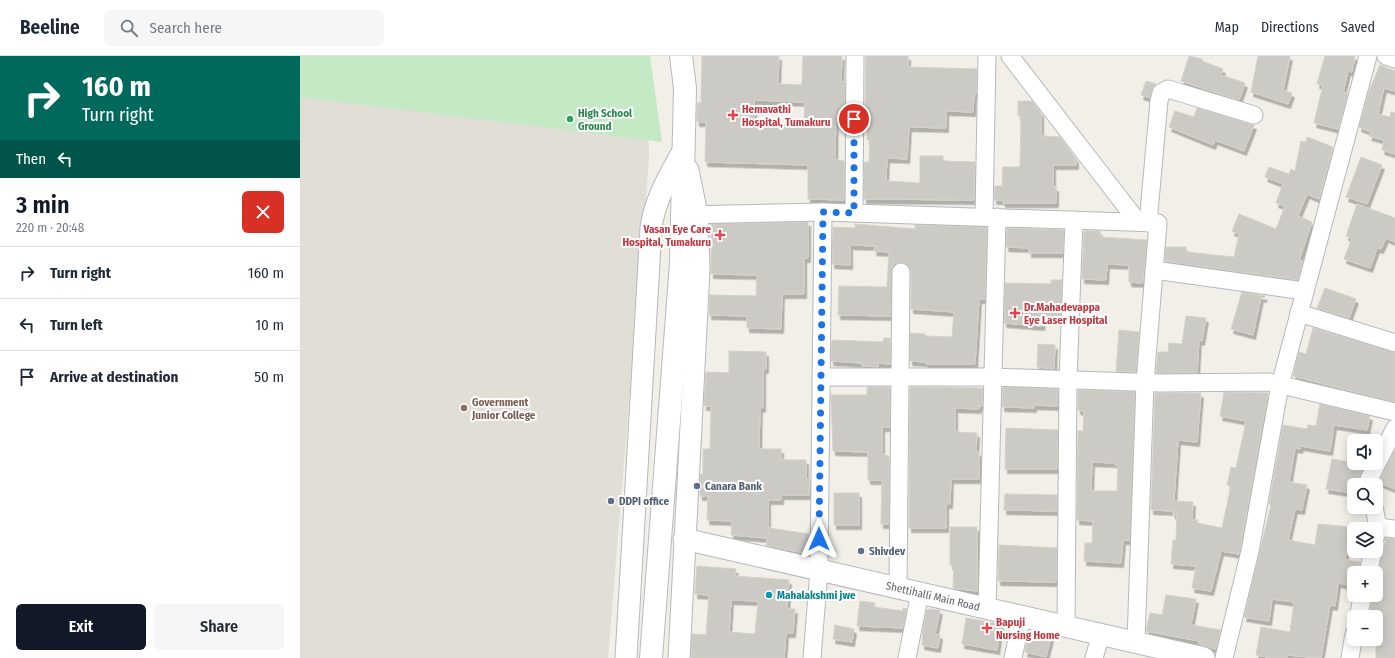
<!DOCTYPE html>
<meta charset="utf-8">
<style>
:root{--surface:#fff;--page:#f6f6f7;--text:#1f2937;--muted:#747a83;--line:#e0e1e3;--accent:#111827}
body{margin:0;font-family:"Fira Sans Condensed",sans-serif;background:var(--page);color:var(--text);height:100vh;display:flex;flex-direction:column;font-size:15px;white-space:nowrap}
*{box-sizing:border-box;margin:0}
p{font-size:13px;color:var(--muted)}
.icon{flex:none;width:22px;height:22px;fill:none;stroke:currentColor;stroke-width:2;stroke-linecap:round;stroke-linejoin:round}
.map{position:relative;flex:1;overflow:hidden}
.side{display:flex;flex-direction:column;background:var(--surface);width:300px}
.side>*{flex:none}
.hud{background:#00695c;color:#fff;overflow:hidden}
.controls{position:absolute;left:1047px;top:378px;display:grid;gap:8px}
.controls a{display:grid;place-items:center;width:36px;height:36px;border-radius:6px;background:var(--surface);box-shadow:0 2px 10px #0003;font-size:20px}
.pin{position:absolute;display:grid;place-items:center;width:34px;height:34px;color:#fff;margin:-17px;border:2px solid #fff;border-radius:50%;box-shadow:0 1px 4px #0007}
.me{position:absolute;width:44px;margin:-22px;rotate:0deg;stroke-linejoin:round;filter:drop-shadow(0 0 3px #0008)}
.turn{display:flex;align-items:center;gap:14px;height:84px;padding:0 16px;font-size:18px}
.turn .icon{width:52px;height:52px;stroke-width:2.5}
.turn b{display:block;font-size:28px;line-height:34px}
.then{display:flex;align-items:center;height:38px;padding:0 16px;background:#0003;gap:8px;font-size:15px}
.round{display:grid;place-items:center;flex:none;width:42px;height:42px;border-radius:6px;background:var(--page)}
.head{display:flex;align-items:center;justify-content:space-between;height:68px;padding:0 16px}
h1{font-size:24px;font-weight:600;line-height:30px;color:var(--accent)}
.action{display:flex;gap:8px;margin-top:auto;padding:8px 16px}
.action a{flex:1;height:46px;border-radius:6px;background:var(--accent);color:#fff;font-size:16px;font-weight:600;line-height:46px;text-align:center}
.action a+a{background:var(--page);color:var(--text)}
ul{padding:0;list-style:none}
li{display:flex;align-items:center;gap:12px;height:52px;padding:0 16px;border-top:1px solid var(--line)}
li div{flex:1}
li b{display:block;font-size:15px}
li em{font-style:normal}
header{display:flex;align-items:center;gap:24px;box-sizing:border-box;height:56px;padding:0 20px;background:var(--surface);border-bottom:1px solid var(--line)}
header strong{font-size:19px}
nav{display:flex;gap:22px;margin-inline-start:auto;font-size:14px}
.search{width:280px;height:36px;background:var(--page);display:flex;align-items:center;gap:10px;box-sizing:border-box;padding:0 14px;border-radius:6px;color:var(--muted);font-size:15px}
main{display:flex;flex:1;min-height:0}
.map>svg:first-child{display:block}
.education{fill:#e1ded6}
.green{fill:#c5e8c5}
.building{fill:#cccac5;stroke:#d6d1c6;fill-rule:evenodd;filter:url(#shadow)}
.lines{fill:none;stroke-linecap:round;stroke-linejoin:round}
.minor-casing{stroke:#b5b8bc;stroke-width:19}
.tertiary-casing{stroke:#b5b8bc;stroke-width:23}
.secondary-casing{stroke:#b6babf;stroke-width:24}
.minor{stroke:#fff;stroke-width:17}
.tertiary{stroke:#fff;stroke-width:21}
.secondary{stroke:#fff;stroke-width:22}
.route{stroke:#1a73e8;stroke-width:7;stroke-dasharray:0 12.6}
.health-dot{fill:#e0444e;stroke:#fff;stroke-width:1.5}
.leisure-dot{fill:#2e9e5b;stroke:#fff;stroke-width:1.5}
.education-dot{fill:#8d6e63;stroke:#fff;stroke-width:1.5}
.service-dot{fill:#5c6f8a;stroke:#fff;stroke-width:1.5}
.culture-dot{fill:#0f9aa8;stroke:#fff;stroke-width:1.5}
.labels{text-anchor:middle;stroke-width:4;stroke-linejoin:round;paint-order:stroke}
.health-label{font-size:11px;font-weight:bold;fill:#be3a42;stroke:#fff;text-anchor:start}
.leisure-label{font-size:11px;font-weight:bold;fill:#27864d;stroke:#fff;text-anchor:start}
.education-label{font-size:11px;font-weight:bold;fill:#785e54;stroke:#fff;text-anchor:start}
.service-label{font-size:11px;font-weight:bold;fill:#4e5e75;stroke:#fff;text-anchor:start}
.culture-label{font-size:11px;font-weight:bold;fill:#0d838f;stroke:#fff;text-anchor:start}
.street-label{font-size:11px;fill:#5f6368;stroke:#fff}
</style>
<header>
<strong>Beeline</strong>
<div class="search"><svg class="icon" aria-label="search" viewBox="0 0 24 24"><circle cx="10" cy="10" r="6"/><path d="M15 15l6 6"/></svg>Search here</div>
<nav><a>Map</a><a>Directions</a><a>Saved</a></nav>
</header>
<main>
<section class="side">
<div class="hud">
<div class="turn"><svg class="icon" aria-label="right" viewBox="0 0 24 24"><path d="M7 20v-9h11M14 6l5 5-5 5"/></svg><div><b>160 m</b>Turn right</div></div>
<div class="then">Then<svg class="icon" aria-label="left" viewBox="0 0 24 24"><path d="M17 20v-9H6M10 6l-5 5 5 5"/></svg></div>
</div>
<div class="head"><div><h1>3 min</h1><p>220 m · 20:48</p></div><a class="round" style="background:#d93025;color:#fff"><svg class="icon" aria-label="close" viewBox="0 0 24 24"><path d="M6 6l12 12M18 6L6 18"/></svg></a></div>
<ul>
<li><svg class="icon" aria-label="right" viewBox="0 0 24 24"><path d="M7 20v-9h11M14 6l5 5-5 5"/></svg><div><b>Turn right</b></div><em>160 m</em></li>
<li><svg class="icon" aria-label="left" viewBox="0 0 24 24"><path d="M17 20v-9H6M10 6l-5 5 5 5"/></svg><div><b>Turn left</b></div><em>10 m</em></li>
<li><svg class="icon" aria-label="arrive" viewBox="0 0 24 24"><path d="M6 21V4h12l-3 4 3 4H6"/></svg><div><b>Arrive at destination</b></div><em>50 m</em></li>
</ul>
<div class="action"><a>Exit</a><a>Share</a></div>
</section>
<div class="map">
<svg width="1095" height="602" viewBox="0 0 1095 602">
<defs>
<filter id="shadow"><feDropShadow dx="2.5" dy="4.5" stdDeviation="0" flood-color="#0004"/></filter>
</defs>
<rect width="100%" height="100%" fill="#f1efe8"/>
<path class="education" d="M0,0H347L349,103L308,602H0Z"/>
<path class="green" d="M0,0H350L362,86L0,41Z"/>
<g class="building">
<path d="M402,0H479L478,28L502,29L503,0H542L541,26H545V58L536,57L535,104L544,105V144L508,143V109L405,106L406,66H397V47H401ZM454,44L505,46L504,68H454Z"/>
<path d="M566,0H608V11L677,13L676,38H674L673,56L646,55V72L609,71L607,103L587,102L586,125L620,127V100H643V105L675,106L674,144L564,143V106H569L570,84H567L568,58H565Z"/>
<path d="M889,0L902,3V5L923,13L921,19L945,27L939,44L881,25Z"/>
<path d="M958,0H990L983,34L992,37L988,48L951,36Z"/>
<path d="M1025,0H1055L1052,16L1048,15L1043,36L1048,37L1038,73L1014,67L1023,29L1017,28Z"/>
<path d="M1080,9L1095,15V35L1084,32L1078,58L1090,61L1091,56L1095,57V98L1082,94L1084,84L1069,80L1071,76L1059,71L1068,38Z"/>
<path d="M846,25L856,28L853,31L850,42L841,39Z"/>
<path d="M718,45H732L741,57V80L760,81L776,103V109H753V131H756V147H703V144H694L695,130H702L703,111H720L721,60H718Z"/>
<path d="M897,52L954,69L944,95L915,84L913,89L869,71L875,55L894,61Z"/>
<path d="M1007,81L1033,91L1019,143L1007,138L998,160L1012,166L999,204L1003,205L998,224L865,205L866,191H886V196L934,201L939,178L932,175L939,158L976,173L985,150L976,147L983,128L965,121L969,111L989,118L991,113L995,115L1001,85L1006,86Z"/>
<path d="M1061,101L1082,109L1067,148L1046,141Z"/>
<path d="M1057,148L1095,162V186L1086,182L1081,193L1077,192L1070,212L1044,203L1052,182L1046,180Z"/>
<path d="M508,166V202H504V238H482L481,273L447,272V260L409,259L410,239L456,240L457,219L411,218V168Z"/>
<path d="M555,168L615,173V169L687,171L685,243H679L675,308H626V306L610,305V277L625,278V280L652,281L654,256L611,253V216L609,211L606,207H596L592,211L591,260L538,259L539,230L587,231L589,196L574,195L575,190L550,189V209L532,208L533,171L555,172Z"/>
<path d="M707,172L764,174L763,197H729V192L706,191Z"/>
<path d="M784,175H800V181L847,184L843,227L829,226V209L807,208L806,224L782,223Z"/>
<path d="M751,224H762L760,260L743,259L742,270L704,267L705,227L751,228Z"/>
<path d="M1025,232L1056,243L1049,262L1017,252Z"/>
<path d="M942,236L965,240L964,242L961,241L953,279L931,273Z"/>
<path d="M886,260L906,262L902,285L899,284L897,317H856L858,296H868L869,287L882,288Z"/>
<path d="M1013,272L1095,297V346L993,320L999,296L1006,298Z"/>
<path d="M819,274L839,276L836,316L816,315Z"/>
<path d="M584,282H590V308L578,307V311L562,310V307L531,305L532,284L583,286Z"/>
<path d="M738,288L755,289L754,313L737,311Z"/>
<path d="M429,295L466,296V313H463V352L460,351L459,393H481V404H506V423L510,424L509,439H481V444H468V479L469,472L509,478L508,498L466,489L467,482L431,479L432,465L407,464L408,440H400V418H403V393H410L411,350H404L406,316L429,317Z"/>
<path d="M567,331H590V371H582V398L589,400V468H581L582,424H568V396L533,395L531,339H567Z"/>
<path d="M610,331L683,332L682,350H679V353L655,352V376L677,377L676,396H679V423H651L650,448H646V472H609Z"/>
<path d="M703,331L758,333V350L734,349V352L702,351Z"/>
<path d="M778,334L835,336L830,484H823L821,507L784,505L785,487H792L793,465L777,464L778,375H783L784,355L778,354ZM792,406L815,407V409H818L817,435H791Z"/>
<path d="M924,336L968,337L939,498L921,495L911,535L892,532L896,510L871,508L873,484H876L877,459H873V455L851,454L855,337H901L897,386L878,384L874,445L893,446L892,464H898L897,467L922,472L931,430L927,429L931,411L936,412L946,365L920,360Z"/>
<path d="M1020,348L1070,360L1067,374L1034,369L1030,395L1001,390L1000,393L995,392L989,426L1007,429L1002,454L995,453L988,484L1015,489L1018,468L1050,471L1045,504L1060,506L1058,517H1054V530L1038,527L1035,550L1030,549L1021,602L987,599V602H973L956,599L961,571L990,576L994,546L972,543L969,565L944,561L971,449L969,448L983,369L1007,373L1008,369L1016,370Z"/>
<path d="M706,372L758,374L757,413H705Z"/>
<path d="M1095,394V433L1080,427L1079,425Z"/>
<path d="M1032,403L1065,409L1060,419V429H1054V437L1026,433Z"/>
<rect x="534" y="437" width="25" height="32"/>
<path d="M705,438L757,439V455L704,454Z"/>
<path d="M650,471H677V535L653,532L654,509H650Z"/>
<path d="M1086,482L1095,483V602H1076V556L1070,555L1073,539H1076V523Z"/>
<path d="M699,489L757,492L756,526L698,525Z"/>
<path d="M397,510L436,513L435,520L489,524L487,553H495L493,577H486L484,602H391L392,578L406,579L409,539L395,538ZM431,544L458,545L455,578L429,576Z"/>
<path d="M866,539L896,543L891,569L921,574L916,593L899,588V585L846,575L850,557L862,559Z"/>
<path d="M560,545L575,547L574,551L603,555V552L607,553L603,572L557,570Z"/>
<path d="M629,553L640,554L635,578L640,579L638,592L622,589L623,573L627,554Z"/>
<path d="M666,562L701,568L697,594L662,588Z"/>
<path d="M535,569L554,573L552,586L533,583Z"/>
<path d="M729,576L751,581L746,601L725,596Z"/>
</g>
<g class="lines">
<g class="minor-casing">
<g id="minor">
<path d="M710,0L838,166"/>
<path d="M1086,0L1095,3"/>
<path d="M554,157L555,0"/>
<path d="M384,159L523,156L858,167L845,326L836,586"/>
<path d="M684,161L687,0"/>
<path d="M848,167L859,45L861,37L868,33L954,59"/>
<path d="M854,214L1004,235"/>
<path d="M999,257L1095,287"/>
<path d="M521,321H693L860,327L969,326L1095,356"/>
<path d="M1070,429L1069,423L1095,372"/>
<path d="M1074,451L1078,471L1076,480"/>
<path d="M1078,471L1095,473"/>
<path d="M1068,517L1073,495"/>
<path d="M598,532L601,216"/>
<path d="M687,552L697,161"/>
<path d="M1058,561L1063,539"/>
<path d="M766,570L768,323L774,164"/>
<path d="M512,602L519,514L523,156"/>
<path d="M607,602L620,537"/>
<path d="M713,602L722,560"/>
<path d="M794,602L801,578"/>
<path d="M924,602L950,495L980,329L1068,0"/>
<path d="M1050,602L1054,578"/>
</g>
</g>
<g class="tertiary-casing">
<g id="tertiary">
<path d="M384,483L904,602"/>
<path d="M326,602L351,172C355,142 370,119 384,93"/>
<path d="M379,602L399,214L397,158L388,114"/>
</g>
</g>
<g class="secondary-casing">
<path id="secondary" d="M351,602L381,207L385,32L381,0"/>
</g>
<use href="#minor" class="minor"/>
<use href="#tertiary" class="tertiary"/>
<use href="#secondary" class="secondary"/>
</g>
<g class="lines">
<path class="route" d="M519,483L523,156L554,157V63"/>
</g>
<g class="health-dot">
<path d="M431 53h4v4h4v4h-4v4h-4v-4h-4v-4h4z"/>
<path d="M418 173h4v4h4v4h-4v4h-4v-4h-4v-4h4z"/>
<path d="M713 251h4v4h4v4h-4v4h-4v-4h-4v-4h4z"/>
<path d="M685 566h4v4h4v4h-4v4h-4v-4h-4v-4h4z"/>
</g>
<circle class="leisure-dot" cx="270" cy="63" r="4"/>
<circle class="education-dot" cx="164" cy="352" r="4"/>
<g class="service-dot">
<circle cx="397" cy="430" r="4"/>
<circle cx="311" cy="445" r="4"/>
<circle cx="561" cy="495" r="4"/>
</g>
<circle class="culture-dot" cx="469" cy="539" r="4"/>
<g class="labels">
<g class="health-label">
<text x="442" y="57">Hemavathi<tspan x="442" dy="13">Hospital, Tumakuru</tspan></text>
<text x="411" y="177" text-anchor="end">Vasan Eye Care<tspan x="411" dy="13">Hospital, Tumakuru</tspan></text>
<text x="724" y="255">Dr.Mahadevappa<tspan x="724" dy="13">Eye Laser Hospital</tspan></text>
<text x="696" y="570">Bapuji<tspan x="696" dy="13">Nursing Home</tspan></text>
</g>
<g class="leisure-label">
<text x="278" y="61">High School<tspan x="278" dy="13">Ground</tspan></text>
</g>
<g class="education-label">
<text x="172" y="350">Government<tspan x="172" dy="13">Junior College</tspan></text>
</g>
<g class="service-label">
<text x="405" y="434">Canara Bank</text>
<text x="319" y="449">DDPI office</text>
<text x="569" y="499">Shivdev</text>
</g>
<g class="culture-label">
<text x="477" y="543">Mahalakshmi jwe</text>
</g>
<g class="street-label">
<text transform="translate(633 540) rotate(13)" y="4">Shettihalli Main Road</text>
</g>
</g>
</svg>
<div class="controls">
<a><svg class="icon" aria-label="sound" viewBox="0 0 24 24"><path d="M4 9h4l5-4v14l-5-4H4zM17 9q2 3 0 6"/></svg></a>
<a><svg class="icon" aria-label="search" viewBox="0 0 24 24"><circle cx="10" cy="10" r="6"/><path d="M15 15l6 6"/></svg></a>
<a><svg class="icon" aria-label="layers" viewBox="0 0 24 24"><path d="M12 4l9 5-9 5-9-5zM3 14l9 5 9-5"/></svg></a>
<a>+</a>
<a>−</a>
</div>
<div class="pin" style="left:554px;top:63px;background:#d93025"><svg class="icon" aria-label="arrive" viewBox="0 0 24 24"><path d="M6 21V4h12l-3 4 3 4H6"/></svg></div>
<svg class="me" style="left:519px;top:483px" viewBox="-20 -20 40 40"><path d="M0-17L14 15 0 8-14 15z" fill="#1a73e8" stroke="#fff" stroke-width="4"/></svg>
</div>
</main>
